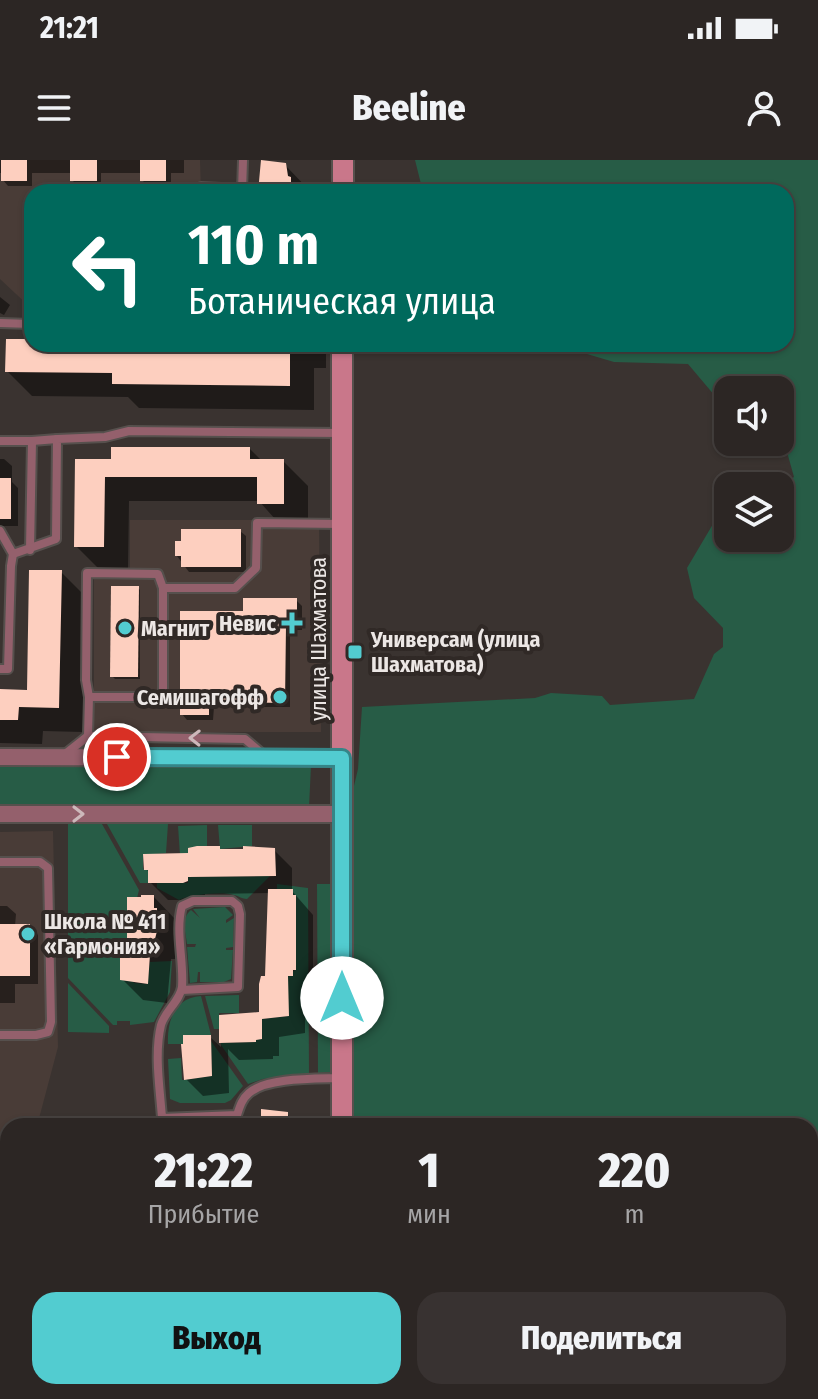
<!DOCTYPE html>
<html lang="ru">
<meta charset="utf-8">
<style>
:root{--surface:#2c2624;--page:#383231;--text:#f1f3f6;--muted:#a6a5a6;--line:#484341;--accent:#52ccd0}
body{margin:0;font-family:"Fira Sans Condensed",sans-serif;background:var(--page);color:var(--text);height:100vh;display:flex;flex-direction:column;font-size:30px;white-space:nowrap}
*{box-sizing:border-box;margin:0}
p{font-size:26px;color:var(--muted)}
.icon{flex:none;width:44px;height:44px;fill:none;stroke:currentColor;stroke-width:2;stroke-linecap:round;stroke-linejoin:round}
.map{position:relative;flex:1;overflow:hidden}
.details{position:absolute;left:0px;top:958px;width:818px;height:282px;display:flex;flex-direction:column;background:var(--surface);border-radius:24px 24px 0 0;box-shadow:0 2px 6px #0004,0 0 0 2px var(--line)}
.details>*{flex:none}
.banner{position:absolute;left:24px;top:24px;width:770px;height:168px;border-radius:24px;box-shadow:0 2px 6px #0004,0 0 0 2px var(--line);background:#00695c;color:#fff;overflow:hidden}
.controls{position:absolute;left:714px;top:216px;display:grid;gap:16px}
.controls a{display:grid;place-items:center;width:80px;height:80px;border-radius:16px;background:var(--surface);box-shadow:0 2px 6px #0004,0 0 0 2px var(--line);font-size:40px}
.pin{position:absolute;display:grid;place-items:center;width:68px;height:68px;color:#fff;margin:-34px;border:4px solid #fff;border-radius:50%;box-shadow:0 2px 8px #0007}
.me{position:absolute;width:88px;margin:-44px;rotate:0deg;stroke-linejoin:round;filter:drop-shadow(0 0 6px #0008)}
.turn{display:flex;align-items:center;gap:28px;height:168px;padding:0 32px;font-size:36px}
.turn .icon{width:104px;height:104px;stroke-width:2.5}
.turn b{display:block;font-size:56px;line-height:68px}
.eta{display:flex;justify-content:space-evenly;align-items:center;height:136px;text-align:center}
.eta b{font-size:48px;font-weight:800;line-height:56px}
.button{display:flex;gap:16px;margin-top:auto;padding:16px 32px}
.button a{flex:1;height:92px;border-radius:24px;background:var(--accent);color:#111;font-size:32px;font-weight:800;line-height:92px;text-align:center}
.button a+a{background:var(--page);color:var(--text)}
.status{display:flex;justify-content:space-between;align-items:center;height:56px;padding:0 40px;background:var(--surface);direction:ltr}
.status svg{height:22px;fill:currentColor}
header{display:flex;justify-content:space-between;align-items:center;height:104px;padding:0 32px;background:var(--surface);font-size:36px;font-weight:800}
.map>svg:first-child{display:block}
.built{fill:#493c37}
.green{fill:#275c46}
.shadow{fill:#0007}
.building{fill:#fdcfbf}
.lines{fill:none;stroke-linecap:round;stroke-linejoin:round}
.lane-casing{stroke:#56504d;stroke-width:12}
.street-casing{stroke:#56504d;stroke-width:20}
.secondary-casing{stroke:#56504d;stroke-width:24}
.lane{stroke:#94606c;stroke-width:8}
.street{stroke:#94606c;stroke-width:16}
.secondary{stroke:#c9778a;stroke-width:20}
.oneway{stroke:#cdb8bb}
.route-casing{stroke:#358587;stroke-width:20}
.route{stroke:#52ccd0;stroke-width:14}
.poi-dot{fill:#52ccd0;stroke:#302926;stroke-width:3}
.labels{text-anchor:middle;stroke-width:8;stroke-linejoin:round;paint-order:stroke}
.poi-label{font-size:22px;font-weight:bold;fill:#ece7e5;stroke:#302926;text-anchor:start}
.street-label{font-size:22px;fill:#ece7e5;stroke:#302926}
</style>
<div class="status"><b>21:21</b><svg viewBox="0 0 49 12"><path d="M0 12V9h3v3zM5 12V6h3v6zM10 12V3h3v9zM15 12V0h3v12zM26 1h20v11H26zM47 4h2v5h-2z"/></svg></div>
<header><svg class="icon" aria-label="menu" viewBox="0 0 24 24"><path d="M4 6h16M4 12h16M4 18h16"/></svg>Beeline<svg class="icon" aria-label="person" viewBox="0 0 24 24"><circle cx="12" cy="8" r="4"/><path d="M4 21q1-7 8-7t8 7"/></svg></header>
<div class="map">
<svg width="818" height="1239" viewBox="0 0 818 1239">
<rect width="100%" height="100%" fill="#3a3330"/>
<g class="built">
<path d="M0,0H200L201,32H32L31,148L0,119Z"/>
<path d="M130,360H319L321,572H94V414H130Z"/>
<path d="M53,671L58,887L37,966H8V1043L0,1051V672Z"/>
</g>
<g class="green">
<path d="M415,0H818V1239H362V1232H810V966H353V630L358,609L362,547L535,538L551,533L602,536L610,545L694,539L714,494L723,487V468L694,438L687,408L713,364L728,356V378H780V326L794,317L780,267V230H728L726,249L688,204L614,202L553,184H786V32H423Z"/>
<path d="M0,605H311L309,648L0,647Z"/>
<path d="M156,662L168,664L166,693L143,695V709L148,710V723H140L107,664Z"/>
<path d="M68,664H102L139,730L127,779H123V785H120L134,823L147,824L150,802L172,801L170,832L154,862L130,865V861H117V865H113L68,818Z"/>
<path d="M207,665V686L188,695H180L178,666Z"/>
<path d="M218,665H252V686L220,689Z"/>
<path d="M270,716L247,739C242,739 239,736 234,735C222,731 190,735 179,740L157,728V723H188V717Z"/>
<path d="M277,724L308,728L309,914L263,919L248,924L221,885V883L255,882L256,879H262V859L288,856V816L296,809V736L277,729Z"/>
<path d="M317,724H331V912L318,913Z"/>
<path d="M225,747L233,755L226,760V763L234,758L233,787L226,788V790H233L231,819L224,822H200V812H198L197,822L190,823L187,787H195L196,784H187C186,772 180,759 191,750L200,758L193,749Z"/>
<path d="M68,823L109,866V873L68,872Z"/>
<path d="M239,835V853H219V869H214L205,836Z"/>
<path d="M201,836L211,875H184L183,884H168C167,861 174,838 201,836Z"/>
<path d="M211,881L243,926L231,940L225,943H180L170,939L168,899L181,898L182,920L212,916Z"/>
<path d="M8,1067V1228L0,1232V1068Z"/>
<path d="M8,1231L117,1232L120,1239H0V1235Z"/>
</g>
<g class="shadow">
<path d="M0,0H184V13H171V26H148L142,20V13H101V26H78L72,20V13H32V26H8L3,20V13H0Z"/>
<path d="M285,5L311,32H260Z"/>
<path d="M0,137L10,145L4,155L0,153Z"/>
<path d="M32,181V184H114L121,191L277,193V184H326V208H314V250L139,248L128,237L32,236L7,211Z"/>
<path d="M250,289L262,301H283L308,326V368H283L259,341H129L128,411H101L76,386L77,301H113Z"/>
<path d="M0,299H4L12,306V322L18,328V366H0Z"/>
<path d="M240,371L246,376V412H189L177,396Z"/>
<path d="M61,412L86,437L83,572L43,571L42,584L0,583V531L29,532Z"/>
<path d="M138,428L140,430V519H115L112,516Z"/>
<path d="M296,440L302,446V470H290V547H214L213,560H187L182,554L245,453Z"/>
<path d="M219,688L222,691L274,690L292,708V731L313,755V827L310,826V833L305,832V873L279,877V896H273V899L239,900L228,889L229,933L203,936L186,919L210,877L221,887V857L261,854L267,818L270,733L205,734V738L201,740H168L150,722V713L146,709Z"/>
<path d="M154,737L174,758L176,793L175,799H171L167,843L143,840L122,819L129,781Z"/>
<path d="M0,746H7L16,754L15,766H30L38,775V824H15V843H0Z"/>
<path d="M287,954L299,966H262Z"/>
<path d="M139,961L143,966H114V962Z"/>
<path d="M190,1232H319V1239H197Z"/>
</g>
<g class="building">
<rect x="1" y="0" width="26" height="21"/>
<rect x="70" y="0" width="27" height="21"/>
<rect x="140" y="0" width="26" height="21"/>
<path d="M261,0L286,3L288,16L291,17V32H258Z"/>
<path d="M6,179H32V184H113V189L275,191V184H290V226L112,224V213L5,212Z"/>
<path d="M111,287H250V299H284V344H257V317H105L104,387H74L75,299H111Z"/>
<rect x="0" y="318" width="11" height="41"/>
<path d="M181,369H241V407H181V396H175V381H181Z"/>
<path d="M29,410H62L59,548L19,547L18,560H0V529L27,530Z"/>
<path d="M111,426H139L138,517H110Z"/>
<path d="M243,438H297V466H286L285,543L209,542V555H180V451H243Z"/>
<path d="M197,686H220V689H243V686L275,688L276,716L188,717V721L183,723H148V710H144L143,694L188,693V688Z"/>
<path d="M268,729H293V735H296V810H293V816H288L289,856L262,859V879L256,880V882L219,883V855L259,852V824L261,816H265Z"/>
<path d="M141,735H154V748H157V771L155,779L151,780L148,824L120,820V785H123V779H127V737H141Z"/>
<rect x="0" y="764" width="30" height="52"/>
<path d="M183,875H211L212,916L184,920L181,884H183Z"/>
<path d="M261,949L288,952V966H261Z"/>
</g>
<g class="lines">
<g class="lane-casing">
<g id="lane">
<path d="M201,27L242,29"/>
<path d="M242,31L243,0"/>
<path d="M0,163L32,164"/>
<path d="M0,281H32"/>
<path d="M0,371L13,394L11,406L8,509H0"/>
<path d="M30,390L32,281L57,279"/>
<path d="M13,394L56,379L57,279L105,277L129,271L342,273"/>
<path d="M89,537L86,520L87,413L158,414L163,428"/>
<path d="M88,576L89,537H163V428H235L256,408L257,363L342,364"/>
<path d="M64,595L88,576L245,579L266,597"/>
<path d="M0,702H40L48,708L51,862L48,872L36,875H0"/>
<path d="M182,830L238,827L240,754L238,746L232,741H193L182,746C175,772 184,800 182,827C180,841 165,851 161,865C154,894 160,929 162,958L237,955C240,946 242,939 249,933C267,917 318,919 342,918"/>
</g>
</g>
<g class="street-casing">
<g id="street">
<path d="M0,597L342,598"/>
<path d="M0,654H342"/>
</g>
</g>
<g class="secondary-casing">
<g id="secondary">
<path d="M343,32V0"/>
<path d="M342,966V184"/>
<path d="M342,1232V1239"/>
</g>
</g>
<use href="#lane" class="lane"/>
<use href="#street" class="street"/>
<use href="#secondary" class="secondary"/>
</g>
<defs><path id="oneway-chevron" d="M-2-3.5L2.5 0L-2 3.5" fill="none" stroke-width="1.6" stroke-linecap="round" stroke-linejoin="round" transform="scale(2)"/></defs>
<g class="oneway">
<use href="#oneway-chevron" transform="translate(195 578) rotate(-179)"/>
<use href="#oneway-chevron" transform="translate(78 654)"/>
</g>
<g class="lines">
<g class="route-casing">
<path id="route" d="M117,597L342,598V838"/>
</g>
<use href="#route" class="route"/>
</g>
<g class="poi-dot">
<path d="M288 451h8v8h8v8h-8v8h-8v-8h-8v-8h8z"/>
<circle cx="125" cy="468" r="8"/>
<rect x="347" y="484" width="16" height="16" rx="4"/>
<circle cx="280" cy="537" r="8"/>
<circle cx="28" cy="774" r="8"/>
</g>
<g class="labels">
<g class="poi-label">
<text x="276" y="471" text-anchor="end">Невис</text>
<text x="141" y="476">Магнит</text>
<text x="371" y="487">Универсам (улица<tspan x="371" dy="25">Шахматова)</tspan></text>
<text x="264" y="545" text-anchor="end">Семишагофф</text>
<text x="44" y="769">Школа № 411<tspan x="44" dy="25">«Гармония»</tspan></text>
</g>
<g class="street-label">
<text transform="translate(318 479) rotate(-90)" y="8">улица Шахматова</text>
</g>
</g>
</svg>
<div class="controls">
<a><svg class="icon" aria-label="sound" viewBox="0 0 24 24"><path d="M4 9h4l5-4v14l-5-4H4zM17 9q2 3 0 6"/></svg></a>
<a><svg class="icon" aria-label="layers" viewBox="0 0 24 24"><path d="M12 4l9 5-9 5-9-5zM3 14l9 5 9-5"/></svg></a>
</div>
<div class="pin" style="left:117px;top:597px;background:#d93025"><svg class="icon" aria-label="arrive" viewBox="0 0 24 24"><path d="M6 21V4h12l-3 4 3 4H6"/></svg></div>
<svg class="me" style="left:342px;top:838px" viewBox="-20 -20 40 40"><circle r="19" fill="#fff"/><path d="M0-13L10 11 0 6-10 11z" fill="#52ccd0"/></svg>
<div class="banner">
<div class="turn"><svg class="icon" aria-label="left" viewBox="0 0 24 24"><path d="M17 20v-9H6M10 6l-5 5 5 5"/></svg><div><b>110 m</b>Ботаническая улица</div></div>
</div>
<section class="details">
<div class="eta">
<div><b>21:22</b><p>Прибытие</p></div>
<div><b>1</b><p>мин</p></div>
<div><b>220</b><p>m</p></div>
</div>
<div class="button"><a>Выход</a><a>Поделиться</a></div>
</section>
</div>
